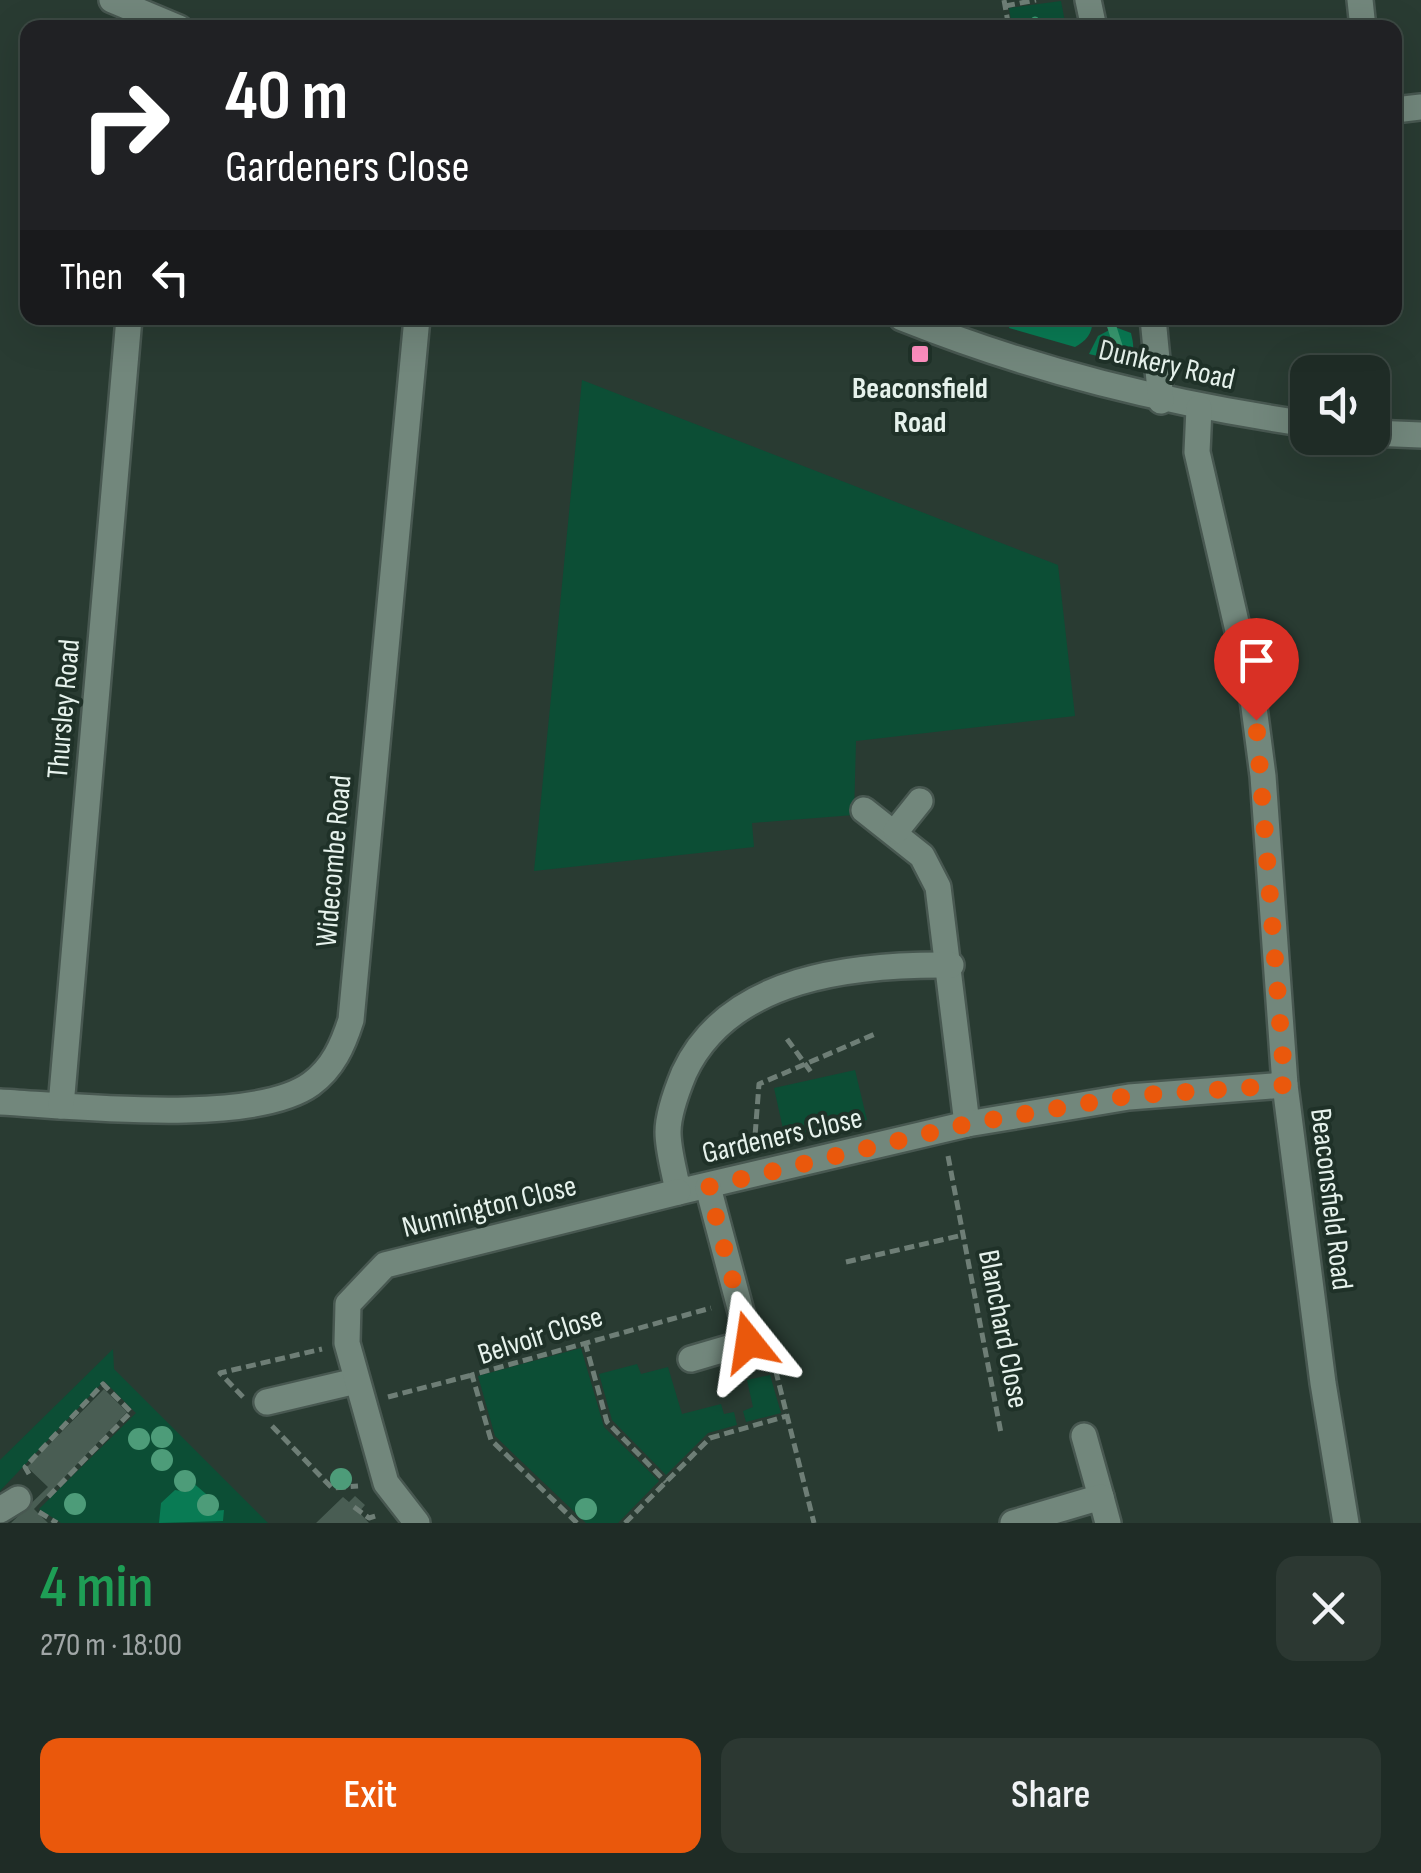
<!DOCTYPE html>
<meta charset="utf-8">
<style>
:root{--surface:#1f2c26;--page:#2c3832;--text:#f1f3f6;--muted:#a1a7a7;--line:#3c4843;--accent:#ea580c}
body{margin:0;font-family:"Sofia Sans Condensed",sans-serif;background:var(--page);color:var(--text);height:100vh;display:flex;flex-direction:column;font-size:38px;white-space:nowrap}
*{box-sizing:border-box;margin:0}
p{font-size:32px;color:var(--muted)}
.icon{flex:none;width:55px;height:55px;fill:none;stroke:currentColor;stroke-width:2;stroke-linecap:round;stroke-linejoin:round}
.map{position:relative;height:1523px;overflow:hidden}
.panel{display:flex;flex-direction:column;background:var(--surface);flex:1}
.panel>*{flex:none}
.top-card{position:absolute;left:20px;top:20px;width:1382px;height:305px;border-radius:20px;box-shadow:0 10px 40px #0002,0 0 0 2px var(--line);background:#202124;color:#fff;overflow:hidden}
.fabs{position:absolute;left:1290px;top:355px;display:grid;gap:20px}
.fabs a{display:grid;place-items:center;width:100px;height:100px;border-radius:20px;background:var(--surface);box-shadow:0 10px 40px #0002,0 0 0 2px var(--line);font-size:50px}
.pin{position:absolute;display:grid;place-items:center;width:85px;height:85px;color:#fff;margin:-102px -42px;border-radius:50% 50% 50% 0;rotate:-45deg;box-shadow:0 0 10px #0007}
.pin .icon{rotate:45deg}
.me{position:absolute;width:110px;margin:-55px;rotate:345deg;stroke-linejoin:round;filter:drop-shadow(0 0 8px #0008)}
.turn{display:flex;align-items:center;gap:35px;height:210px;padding:0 40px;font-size:45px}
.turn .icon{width:130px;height:130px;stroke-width:2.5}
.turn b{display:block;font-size:70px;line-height:85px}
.then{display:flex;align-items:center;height:95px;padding:0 40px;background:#0003;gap:20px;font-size:38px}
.round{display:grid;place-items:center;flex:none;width:105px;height:105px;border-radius:20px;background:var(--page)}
.summary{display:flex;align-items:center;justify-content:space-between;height:170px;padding:0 40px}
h1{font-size:60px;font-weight:600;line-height:75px;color:#1e9e55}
.button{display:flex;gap:20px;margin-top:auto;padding:20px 40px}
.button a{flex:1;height:115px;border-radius:20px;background:var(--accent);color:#fff;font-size:40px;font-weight:600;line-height:115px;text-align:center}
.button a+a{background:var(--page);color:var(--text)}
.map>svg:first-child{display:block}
.green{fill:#0c4e35}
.forest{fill:#097b54}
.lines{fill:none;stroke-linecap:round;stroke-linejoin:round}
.stream{stroke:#399b71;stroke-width:9}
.building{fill:#495d53}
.minor-casing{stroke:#485851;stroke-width:30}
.path{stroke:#6e7e76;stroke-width:5;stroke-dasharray:10 5;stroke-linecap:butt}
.minor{stroke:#72877c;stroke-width:25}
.tree{fill:#4d9c79}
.route{stroke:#ea580c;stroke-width:18;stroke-dasharray:0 32.4}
.poi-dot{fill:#fd8ebe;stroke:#1f3128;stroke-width:4}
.labels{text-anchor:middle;stroke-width:8;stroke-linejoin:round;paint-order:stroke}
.street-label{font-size:30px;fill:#e6f2ec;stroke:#1f3128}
.poi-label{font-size:30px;font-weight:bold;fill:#e6f2ec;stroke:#1f3128}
</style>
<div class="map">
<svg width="1421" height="1523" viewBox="0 0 1421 1523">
<rect width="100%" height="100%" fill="#293b32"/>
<g class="green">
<path d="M1061,1L1066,27H1012L1009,8Z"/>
<path d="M582,380L1058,565L1075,716L856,741L854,815L752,823L754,847L534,871Z"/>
<path d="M855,1070L867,1120L785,1138L774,1088Z"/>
<path d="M581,1348L604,1427L659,1481L618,1523H586L495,1436L478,1376Z"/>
<path d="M113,1349L114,1369L268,1523H61L39,1509L136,1413L104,1381L0,1491V1460Z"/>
<path d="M637,1364L641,1374L668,1367L682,1414L721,1404L724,1414L734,1412L737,1425L708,1433L666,1475L612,1420L599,1374Z"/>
<path d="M770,1375L781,1413L746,1422L743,1411L753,1407L747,1380Z"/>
</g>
<g class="forest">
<path d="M1012,318H1050L1054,322L1058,318H1092C1094,331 1087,341 1075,347L1009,328Z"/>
<path d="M1115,327L1131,333C1134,347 1136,353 1123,362L1089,354L1098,336Z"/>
<path d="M184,1475L213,1500V1511L224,1510L223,1521L159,1523L161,1503L175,1490L188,1492L179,1485Z"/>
</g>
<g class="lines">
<g class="stream">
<path d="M1035,21L1037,28"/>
<path d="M1109,318L1118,346"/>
</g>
</g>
<g class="building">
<path d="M104,1389L127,1412L34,1509L48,1523H11L48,1487L27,1467Z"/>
<path d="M355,1496L365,1505L359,1512L369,1523H316L343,1497L349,1502Z"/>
</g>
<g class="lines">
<g class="minor-casing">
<g id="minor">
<path d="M112,0L179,28"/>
<path d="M1088,0L1094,28"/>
<path d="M1360,0L1363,28"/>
<path d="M1395,110L1421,107"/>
<path d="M902,318C1035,371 1165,403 1308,424"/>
<path d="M1153,318L1161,401"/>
<path d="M1199,408L1197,452L1252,692L1263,776L1285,1085L1323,1383L1346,1523"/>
<path d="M1372,433L1421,435"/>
<path d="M864,810L922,856L938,887L967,1124"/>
<path d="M896,831L920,801"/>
<path d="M951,965C855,964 729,976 684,1073C677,1090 668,1114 668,1132C668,1151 675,1173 678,1192L967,1124L1129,1097L1285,1085"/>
<path d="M0,1102C73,1106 253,1126 311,1084C333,1068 343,1045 351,1020L417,318"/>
<path d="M61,1106L129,318"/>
<path d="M691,1359L749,1342L708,1187"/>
<path d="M267,1402L356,1381"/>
<path d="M1084,1436L1101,1497"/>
<path d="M0,1510L18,1499"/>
<path d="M417,1523L386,1483L347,1343L348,1304L385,1265L678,1192"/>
<path d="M1013,1523L1101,1497L1108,1523"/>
</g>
</g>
<g class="path">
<path d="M1004,0L1009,28"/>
<path d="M1005,6L1036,0"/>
<path d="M787,1039L811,1072"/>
<path d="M754,1149L759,1084L875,1034"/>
<path d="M948,1156L1001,1433"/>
<path d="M846,1262L963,1235"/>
<path d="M585,1342L607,1422L666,1482"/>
<path d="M772,1356L814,1523"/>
<path d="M243,1397L220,1373L322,1349"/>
<path d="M388,1397L472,1375"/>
<path d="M272,1426L332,1488L358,1486"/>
<path d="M29,1474L25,1467L103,1384L131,1412L45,1500"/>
<path d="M354,1507L369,1518L379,1515"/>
<path d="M39,1512L57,1523"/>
<path d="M577,1523L491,1440L472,1375L711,1308"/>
<path d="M625,1523L710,1438L787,1416"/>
</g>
<use href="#minor" class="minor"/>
</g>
<g class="tree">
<circle cx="162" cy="1437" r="11"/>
<circle cx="139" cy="1439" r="11"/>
<circle cx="162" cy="1460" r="11"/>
<circle cx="341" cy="1479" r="11"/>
<circle cx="185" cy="1481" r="11"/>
<circle cx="75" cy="1504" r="11"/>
<circle cx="208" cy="1505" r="11"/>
<circle cx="586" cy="1509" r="11"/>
</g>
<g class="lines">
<path class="route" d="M749,1342L708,1187L967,1124L1128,1096L1285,1085L1256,720"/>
</g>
<rect class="poi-dot" x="910" y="344" width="20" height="20" rx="5"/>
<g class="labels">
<g class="street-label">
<text transform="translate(1167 364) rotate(13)" y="10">Dunkery Road</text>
<text transform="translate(63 709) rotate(-85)" y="10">Thursley Road</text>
<text transform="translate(333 861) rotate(-85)" y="10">Widecombe Road</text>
<text transform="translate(782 1135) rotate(-13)" y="10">Gardeners Close</text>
<text transform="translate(1332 1199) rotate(83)" y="10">Beaconsfield Road</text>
<text transform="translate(489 1206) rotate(-14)" y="10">Nunnington Close</text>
<text transform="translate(1004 1329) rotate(79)" y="10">Blanchard Close</text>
<text transform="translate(540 1335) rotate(-18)" y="10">Belvoir Close</text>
</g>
<g class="poi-label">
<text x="920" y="398">Beaconsfield<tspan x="920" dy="34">Road</tspan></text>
</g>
</g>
</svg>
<div class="fabs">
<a><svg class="icon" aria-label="sound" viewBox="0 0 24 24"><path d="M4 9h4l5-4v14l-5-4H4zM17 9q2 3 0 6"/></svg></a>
</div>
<div class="pin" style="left:1256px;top:720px;background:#d93025"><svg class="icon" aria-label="arrive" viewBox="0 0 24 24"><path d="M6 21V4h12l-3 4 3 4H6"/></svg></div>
<svg class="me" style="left:749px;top:1342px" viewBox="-20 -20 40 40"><path d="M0-17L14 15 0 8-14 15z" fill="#ea580c" stroke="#fff" stroke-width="4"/></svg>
<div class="top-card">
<div class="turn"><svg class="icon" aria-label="right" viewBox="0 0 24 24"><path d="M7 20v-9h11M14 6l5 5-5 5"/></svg><div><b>40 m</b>Gardeners Close</div></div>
<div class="then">Then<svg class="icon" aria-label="left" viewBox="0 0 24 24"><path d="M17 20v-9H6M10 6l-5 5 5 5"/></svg></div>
</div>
</div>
<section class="panel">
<div class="summary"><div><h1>4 min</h1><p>270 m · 18:00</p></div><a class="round"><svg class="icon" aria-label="close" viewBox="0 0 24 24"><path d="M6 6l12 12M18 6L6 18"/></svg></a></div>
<div class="button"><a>Exit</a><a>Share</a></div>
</section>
